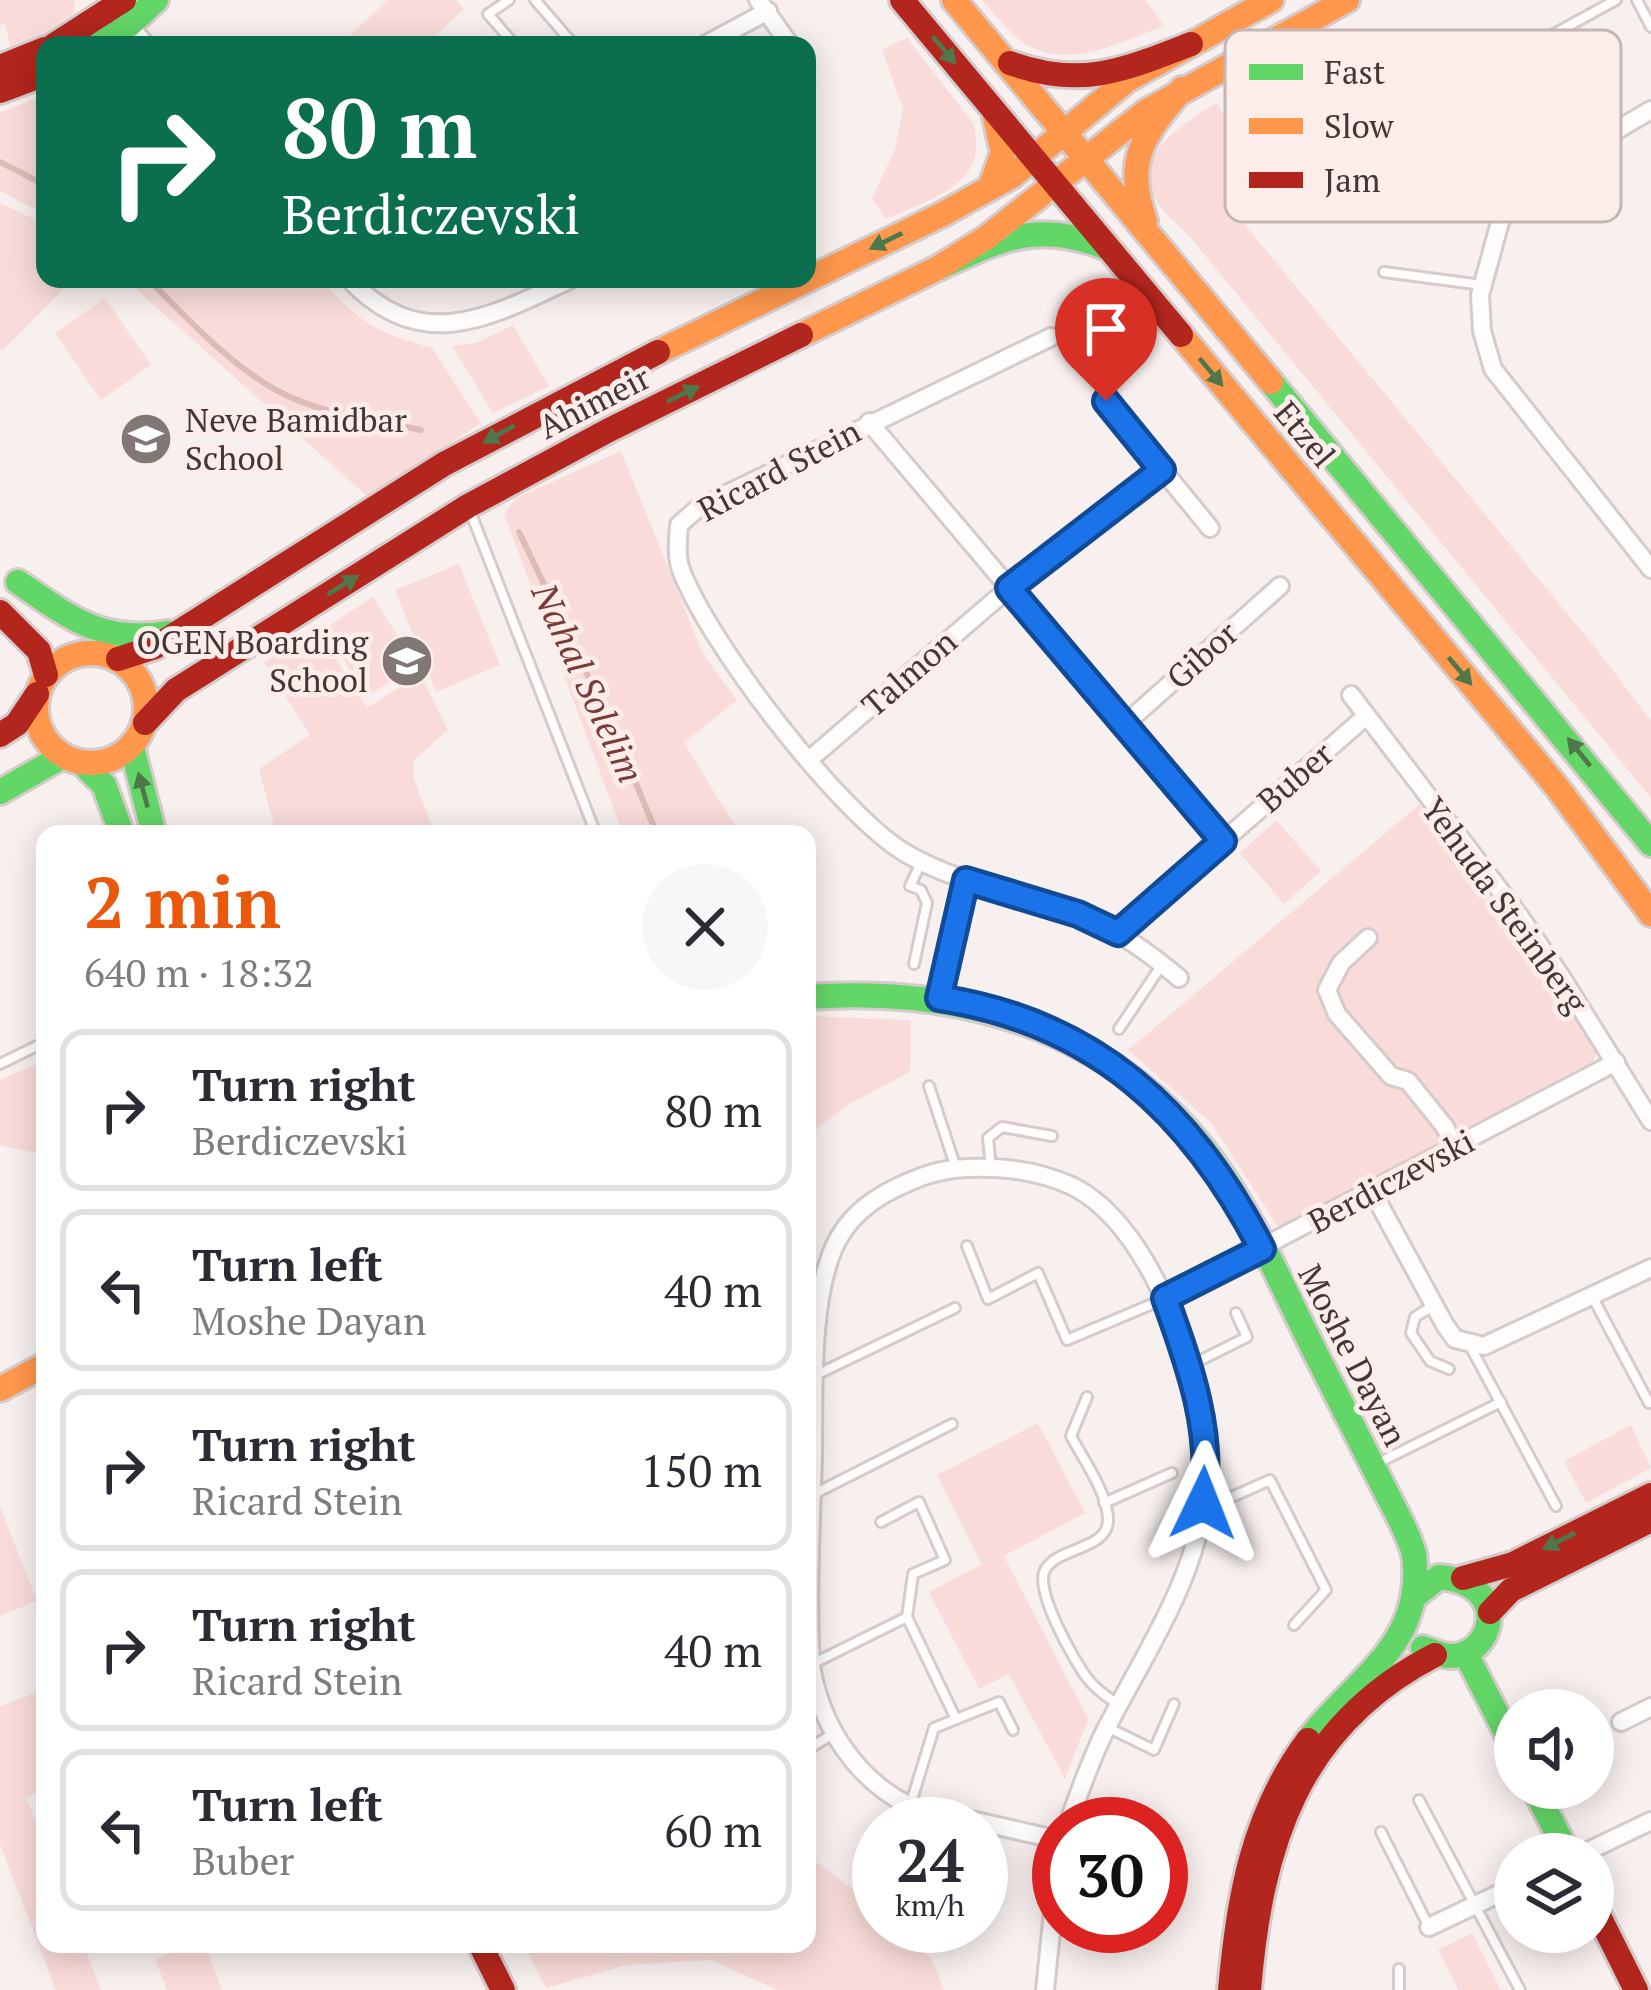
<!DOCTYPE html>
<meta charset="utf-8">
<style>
:root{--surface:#fff;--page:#f7f7f7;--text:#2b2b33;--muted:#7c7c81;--line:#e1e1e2;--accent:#ea580c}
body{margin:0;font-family:"PT Serif",serif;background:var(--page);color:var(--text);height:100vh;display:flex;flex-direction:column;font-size:45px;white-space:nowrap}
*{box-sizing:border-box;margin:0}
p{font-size:39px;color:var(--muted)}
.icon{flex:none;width:66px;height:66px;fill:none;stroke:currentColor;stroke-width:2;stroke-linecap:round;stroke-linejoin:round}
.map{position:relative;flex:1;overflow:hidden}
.details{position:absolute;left:36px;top:825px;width:780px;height:1128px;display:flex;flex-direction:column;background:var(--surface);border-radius:24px;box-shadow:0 6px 30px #0003}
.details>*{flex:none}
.hud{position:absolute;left:36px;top:36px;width:780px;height:252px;border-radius:24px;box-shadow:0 6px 30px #0003;background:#0b6e4f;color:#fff;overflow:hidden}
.fabs{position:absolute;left:1494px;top:1689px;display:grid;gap:24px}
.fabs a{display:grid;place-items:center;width:120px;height:120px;border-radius:50%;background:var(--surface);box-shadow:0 6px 30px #0003;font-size:60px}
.speed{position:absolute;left:852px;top:1797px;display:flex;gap:24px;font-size:60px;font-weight:700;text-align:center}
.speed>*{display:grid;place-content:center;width:156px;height:156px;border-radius:50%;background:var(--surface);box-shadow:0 6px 30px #0003;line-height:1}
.speed small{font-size:30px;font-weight:400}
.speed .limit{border:18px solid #d22;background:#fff;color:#111}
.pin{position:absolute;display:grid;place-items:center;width:102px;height:102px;color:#fff;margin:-123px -51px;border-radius:50% 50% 50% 0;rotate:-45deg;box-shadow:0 0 12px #0007}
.pin .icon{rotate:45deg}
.me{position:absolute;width:132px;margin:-66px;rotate:2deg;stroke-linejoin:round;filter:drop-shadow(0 0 9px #0008)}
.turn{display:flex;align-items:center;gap:42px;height:252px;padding:0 48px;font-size:54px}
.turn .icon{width:156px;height:156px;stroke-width:2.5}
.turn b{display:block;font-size:84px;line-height:102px}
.round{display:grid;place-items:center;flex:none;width:126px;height:126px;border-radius:63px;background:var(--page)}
.head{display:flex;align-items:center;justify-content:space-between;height:204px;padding:0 48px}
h1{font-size:72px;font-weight:600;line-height:90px;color:var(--accent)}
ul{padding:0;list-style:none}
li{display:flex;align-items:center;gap:36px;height:162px;margin:0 24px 18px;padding:0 24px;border:6px solid var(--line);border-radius:24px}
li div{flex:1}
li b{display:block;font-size:45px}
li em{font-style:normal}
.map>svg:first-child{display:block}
.green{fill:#f9dcd9}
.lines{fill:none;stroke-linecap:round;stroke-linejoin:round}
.stream{stroke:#debbb7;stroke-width:6}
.lane-casing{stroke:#d4cbca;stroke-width:14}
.street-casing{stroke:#d4cbca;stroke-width:22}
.fast-casing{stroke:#d4cbca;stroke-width:30}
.slow-casing{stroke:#d4cbca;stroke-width:30}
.jam-casing{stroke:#d4cbca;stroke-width:30}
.lane{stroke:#fefdfc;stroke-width:8}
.street{stroke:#fefdfc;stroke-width:16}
.fast{stroke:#63d668;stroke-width:24}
.slow{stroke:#ff974d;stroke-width:24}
.jam{stroke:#b3261e;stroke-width:24}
.oneway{fill:#4f774a}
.route-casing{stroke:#114b97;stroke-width:30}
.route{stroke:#1a73e8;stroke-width:21}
.labels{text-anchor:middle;stroke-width:10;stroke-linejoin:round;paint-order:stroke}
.street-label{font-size:33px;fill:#413736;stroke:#fcecea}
.poi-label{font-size:33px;fill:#413736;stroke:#fcecea;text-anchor:start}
.water-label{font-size:36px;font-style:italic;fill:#793b36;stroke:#fcecea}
.key{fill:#fcecea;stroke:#c4b6b4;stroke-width:3}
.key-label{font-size:33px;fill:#413736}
</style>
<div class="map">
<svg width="1651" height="1990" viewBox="0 0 1651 1990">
<rect width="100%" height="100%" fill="#f8f0ee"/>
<g class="green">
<path d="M0,0H75L74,13L43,33L10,46L5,24L0,25Z"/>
<path d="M388,0H456L464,9L425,45H350L345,40Z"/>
<path d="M982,0H1146L1164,26C1123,41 1072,69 1029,46C1012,37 995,14 982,0Z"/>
<path d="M907,38L973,123C991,185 932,198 886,219L872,199L895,149L903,110L882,49Z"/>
<path d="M41,97L45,106V214L0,191V112Z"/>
<path d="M1217,102L1266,200L1240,219L1595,647L1651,721V798L1190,237C1180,226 1165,215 1157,202C1128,153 1185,124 1217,102Z"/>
<path d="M0,203L45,224V279H74L3,350L0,349Z"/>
<path d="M125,279H320C364,325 371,330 432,348L481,423L369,498Z"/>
<path d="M105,298L151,365L101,400L55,333Z"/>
<path d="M513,325L549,386L493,413L452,346L476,343Z"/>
<path d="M621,451L703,654L737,700L684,743L740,834H623L504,514L516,498Z"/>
<path d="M459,564L500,665L436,692L395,590Z"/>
<path d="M373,597L416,665L367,696L324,629Z"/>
<path d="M315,626L367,708L420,674L448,730L413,761L414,779L435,834H276L259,769L310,735L264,662Z"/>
<path d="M1420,804L1598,1044L1594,1061L1279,1228L1211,1123L1128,1050Z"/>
<path d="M1276,820L1321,871L1284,904L1240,853Z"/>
<path d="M807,1016L911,1020L910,1072L849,1104L807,1136Z"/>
<path d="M45,1060V1155L0,1145V1080Z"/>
<path d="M1038,1423L1085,1513L1004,1556L1088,1719L1065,1779L1009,1674L979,1689L929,1592L982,1564L937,1475Z"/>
<path d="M1631,1425L1651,1468L1586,1503L1564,1461Z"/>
<path d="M0,1506L37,1601L0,1616Z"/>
<path d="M45,1689V1789L26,1797L45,1845V1944H83L101,1990H56L0,1844V1706Z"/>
<path d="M807,1855L879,1909V1926L907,1929L933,1962L944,1990H778L711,1960L627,1965L546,1988L523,1944H807Z"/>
<path d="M1472,1933L1501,1990H1459L1438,1950Z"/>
<path d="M194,1944H205L222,1990H167L155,1959Z"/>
</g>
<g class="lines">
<g class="stream">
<path d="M0,162L45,185"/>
<path d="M148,279C186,317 229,364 276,390C319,414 373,420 421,430"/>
<path d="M519,532L615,733L657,834"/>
</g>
<g class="lane-casing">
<g id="lane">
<path d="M509,0L488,14L515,45"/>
<path d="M535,0L574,45"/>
<path d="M1637,0L1651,27"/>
<path d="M550,45L569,39"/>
<path d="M1519,53L1616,0"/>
<path d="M1384,272L1482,285"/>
<path d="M470,511L596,834"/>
<path d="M914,964L927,903L921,890L910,886L920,865"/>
<path d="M1119,1029L1161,966"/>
<path d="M0,1064L45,1042"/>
<path d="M929,1086L956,1168"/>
<path d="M991,1168L988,1138L1002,1127L1052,1136"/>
<path d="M967,1246L988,1299L1038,1273L1067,1340L1164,1299"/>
<path d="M1593,1298L1649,1403"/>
<path d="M1434,1305L1415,1317L1411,1333L1430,1361L1449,1369"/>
<path d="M1470,1346L1556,1506"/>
<path d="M1191,1365L1247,1337L1236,1313"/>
<path d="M816,1375L955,1308"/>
<path d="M1087,1397L1071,1436C1083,1459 1109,1495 1108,1521C1107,1550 1057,1547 1045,1570C1034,1590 1074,1661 1088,1679C1095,1689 1106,1696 1116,1703"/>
<path d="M1386,1459L1501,1402"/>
<path d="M814,1494L952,1424"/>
<path d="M1207,1502L1234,1496L1270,1480L1326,1590L1294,1625"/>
<path d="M1104,1503L1172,1473"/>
<path d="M881,1522L919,1502L945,1560L913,1574L907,1617"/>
<path d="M812,1664L907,1617L956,1719"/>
<path d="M1109,1728L1154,1750L1174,1704"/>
<path d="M807,1750L834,1733"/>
<path d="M1419,1800L1520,1990"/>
<path d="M910,1806L934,1728L999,1702L1013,1730"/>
<path d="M1381,1832L1429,1927"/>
<path d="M1399,1990V1969"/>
</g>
</g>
<g class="street-casing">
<g id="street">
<path d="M758,0L790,45"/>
<path d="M123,18L146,45"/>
<path d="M705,45L768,11"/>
<path d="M1651,110L1524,185L1500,222L1480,295L1482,331L1493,369L1651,569"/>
<path d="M349,279C421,356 491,317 571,279"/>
<path d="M1051,337L698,508L679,525C678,540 676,556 681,570C709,644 840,815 907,854C960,885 1023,893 1079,915C1118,930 1148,952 1179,978"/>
<path d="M1106,401L1210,528"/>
<path d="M869,422L1223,841"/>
<path d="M1351,695L1518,914L1562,978L1651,1121"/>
<path d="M1125,724L1280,586"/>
<path d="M810,759L1009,588L1162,470"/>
<path d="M1118,933L1365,717"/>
<path d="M1368,938L1341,963L1327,990L1337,1014L1391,1076L1408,1081L1445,1127L1455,1148"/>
<path d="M939,999L966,880"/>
<path d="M1372,1191L1445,1325L1455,1339L1484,1346L1651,1268"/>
<path d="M1165,1298L1616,1062"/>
<path d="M1621,1722L1651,1707"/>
<path d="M1059,1840L910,1806C855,1779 820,1724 811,1665C807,1595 811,1525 813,1456C814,1394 809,1296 837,1241C855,1207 887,1190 921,1177C945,1168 968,1167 993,1168C1019,1169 1048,1175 1072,1186C1159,1229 1211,1400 1205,1490C1199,1576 1143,1656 1105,1731C1090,1761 1079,1793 1068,1824"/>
<path d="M1582,1854L1651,1821"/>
<path d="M1429,1927L1515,1886"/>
<path d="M1045,1990L1059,1854"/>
</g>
</g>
<g class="fast-casing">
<g id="fast">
<path d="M98,45L129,25L156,0"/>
<path d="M938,268C1001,239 1037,220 1105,247"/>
<path d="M1271,382L1651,844"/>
<path d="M18,582C70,618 102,644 168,633"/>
<path d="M132,747L154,834"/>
<path d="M82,763L104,785L122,834"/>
<path d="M0,792L63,756"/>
<path d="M807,997C962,986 1113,1028 1210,1158C1255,1219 1284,1291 1318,1358C1340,1401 1362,1445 1384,1488C1394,1509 1408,1531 1414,1554C1426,1644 1357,1677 1308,1740"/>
<path d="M1414,1597L1439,1577C1513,1583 1494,1657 1450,1656C1442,1656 1431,1651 1423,1648"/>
<path d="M1466,1654L1515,1750"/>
<path d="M1534,1788L1568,1854"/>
</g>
</g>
<g class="slow-casing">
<g id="slow">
<path d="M954,0L1271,382"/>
<path d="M990,188L1003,153L995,117"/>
<path d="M1145,221C1124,160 1143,135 1182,89"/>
<path d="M801,335L938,268L986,238L1147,111L1347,0"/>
<path d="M1181,335L1557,787L1651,914"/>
<path d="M658,352L941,215L1012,176L1127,80L1271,0"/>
<circle cx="91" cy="708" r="55"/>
<path d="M0,1389L45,1365"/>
</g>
</g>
<g class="jam-casing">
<g id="jam">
<path d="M902,0L1181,335"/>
<path d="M54,45L124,0"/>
<path d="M1010,63C1081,89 1124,70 1191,44"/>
<path d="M0,67L45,49"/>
<path d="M0,91L45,74"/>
<path d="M0,612L39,651L46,675"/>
<path d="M118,659L155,647L444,464L658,352"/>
<path d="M145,723L176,690L468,506L609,430L801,335"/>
<path d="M0,735L17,724L37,694"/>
<path d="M1463,1578L1513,1564L1651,1495"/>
<path d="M1490,1612L1511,1590L1651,1520"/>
<path d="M1593,1904L1636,1990"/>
<path d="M480,1944L503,1990"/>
<path d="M1230,1990C1238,1899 1252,1815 1308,1740"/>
<path d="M1249,1990C1261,1846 1297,1726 1435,1655"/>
</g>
</g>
<use href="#lane" class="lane"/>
<use href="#street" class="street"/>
<use href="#fast" class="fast"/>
<use href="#slow" class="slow"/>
<use href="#jam" class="jam"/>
</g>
<defs><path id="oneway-solid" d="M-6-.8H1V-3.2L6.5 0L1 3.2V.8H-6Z" transform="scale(3)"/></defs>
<g class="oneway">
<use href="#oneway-solid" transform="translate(944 50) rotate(50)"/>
<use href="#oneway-solid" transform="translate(886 241) rotate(154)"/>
<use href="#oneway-solid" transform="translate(1211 372) rotate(50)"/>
<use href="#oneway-solid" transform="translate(683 394) rotate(-26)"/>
<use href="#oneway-solid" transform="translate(499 434) rotate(151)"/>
<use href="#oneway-solid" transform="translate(343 585) rotate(-32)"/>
<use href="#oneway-solid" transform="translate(1460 671) rotate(50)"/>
<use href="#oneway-solid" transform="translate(1579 752) rotate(-129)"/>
<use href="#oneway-solid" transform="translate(143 790) rotate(-105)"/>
<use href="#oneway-solid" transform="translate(1559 1541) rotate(153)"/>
</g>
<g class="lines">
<g class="route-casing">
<path id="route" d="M1106,401L1162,470L1009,588L1223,841L1118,933L1078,914L966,880L939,998C1096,1022 1192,1113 1262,1249L1165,1298C1189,1364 1214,1433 1203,1503"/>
</g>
<use href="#route" class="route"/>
</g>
<defs>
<g id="school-disc" transform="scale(2.7)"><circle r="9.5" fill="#817876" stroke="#fcecea"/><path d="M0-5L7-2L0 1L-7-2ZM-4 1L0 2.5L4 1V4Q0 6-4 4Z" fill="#fff"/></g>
</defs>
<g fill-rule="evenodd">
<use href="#school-disc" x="146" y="439"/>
<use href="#school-disc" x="407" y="661"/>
</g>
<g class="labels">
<g class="street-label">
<text transform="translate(594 402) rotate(-27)" y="12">Ahimeir</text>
<text transform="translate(1305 434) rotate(50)" y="12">Etzel</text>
<text transform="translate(779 470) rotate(-28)" y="12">Ricard Stein</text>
<text transform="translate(1202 655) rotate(-42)" y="12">Gibor</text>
<text transform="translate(909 673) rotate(-41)" y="12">Talmon</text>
<text transform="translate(1295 777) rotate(-41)" y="12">Buber</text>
<text transform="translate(1505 905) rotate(54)" y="12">Yehuda Steinberg</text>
<text transform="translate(1391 1181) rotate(-28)" y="12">Berdiczevski</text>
<text transform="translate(1353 1355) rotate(63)" y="12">Moshe Dayan</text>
</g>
<g class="poi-label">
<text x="185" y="432">Neve Bamidbar<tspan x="185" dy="38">School</tspan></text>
<text x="368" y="654" text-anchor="end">OGEN Boarding<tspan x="368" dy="38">School</tspan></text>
</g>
<g class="water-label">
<text transform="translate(588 683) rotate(65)" y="13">Nahal Solelim</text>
</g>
</g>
<rect x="1225" y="30" width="396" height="192" rx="18" class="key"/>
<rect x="1249" y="64" width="54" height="16" fill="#63d668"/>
<rect x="1249" y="118" width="54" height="16" fill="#ff974d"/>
<rect x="1249" y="172" width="54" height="16" fill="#b3261e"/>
<g class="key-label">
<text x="1324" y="84">Fast</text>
<text x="1324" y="138">Slow</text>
<text x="1324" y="192">Jam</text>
</g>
</svg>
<div class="fabs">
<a><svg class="icon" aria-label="sound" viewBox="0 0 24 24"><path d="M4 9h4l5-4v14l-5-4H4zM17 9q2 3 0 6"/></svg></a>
<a><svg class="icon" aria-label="layers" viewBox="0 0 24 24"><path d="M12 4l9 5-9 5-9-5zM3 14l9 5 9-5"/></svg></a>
</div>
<div class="speed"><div>24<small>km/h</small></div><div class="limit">30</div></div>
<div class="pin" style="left:1106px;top:401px;background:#d93025"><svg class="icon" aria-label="arrive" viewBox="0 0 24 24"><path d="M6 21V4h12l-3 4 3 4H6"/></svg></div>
<svg class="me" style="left:1203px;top:1503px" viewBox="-20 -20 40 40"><path d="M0-17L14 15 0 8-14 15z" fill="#1a73e8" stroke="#fff" stroke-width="4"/></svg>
<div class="hud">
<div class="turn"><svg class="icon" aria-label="right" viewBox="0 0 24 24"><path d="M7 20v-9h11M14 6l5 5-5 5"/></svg><div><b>80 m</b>Berdiczevski</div></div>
</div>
<section class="details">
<div class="head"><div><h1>2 min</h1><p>640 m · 18:32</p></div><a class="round"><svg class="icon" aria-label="close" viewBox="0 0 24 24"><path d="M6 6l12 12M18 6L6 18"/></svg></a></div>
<ul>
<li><svg class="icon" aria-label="right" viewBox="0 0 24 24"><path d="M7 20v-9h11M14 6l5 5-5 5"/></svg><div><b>Turn right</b><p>Berdiczevski</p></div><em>80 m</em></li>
<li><svg class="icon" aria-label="left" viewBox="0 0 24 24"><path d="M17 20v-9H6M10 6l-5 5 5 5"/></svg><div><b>Turn left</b><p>Moshe Dayan</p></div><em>40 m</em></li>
<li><svg class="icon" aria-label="right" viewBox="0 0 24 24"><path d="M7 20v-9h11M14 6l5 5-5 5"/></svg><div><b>Turn right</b><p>Ricard Stein</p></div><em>150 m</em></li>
<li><svg class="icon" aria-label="right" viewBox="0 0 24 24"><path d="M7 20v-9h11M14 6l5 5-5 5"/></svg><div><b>Turn right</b><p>Ricard Stein</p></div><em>40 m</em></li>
<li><svg class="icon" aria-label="left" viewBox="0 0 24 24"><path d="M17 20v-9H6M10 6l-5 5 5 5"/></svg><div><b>Turn left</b><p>Buber</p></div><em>60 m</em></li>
</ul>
</section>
</div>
